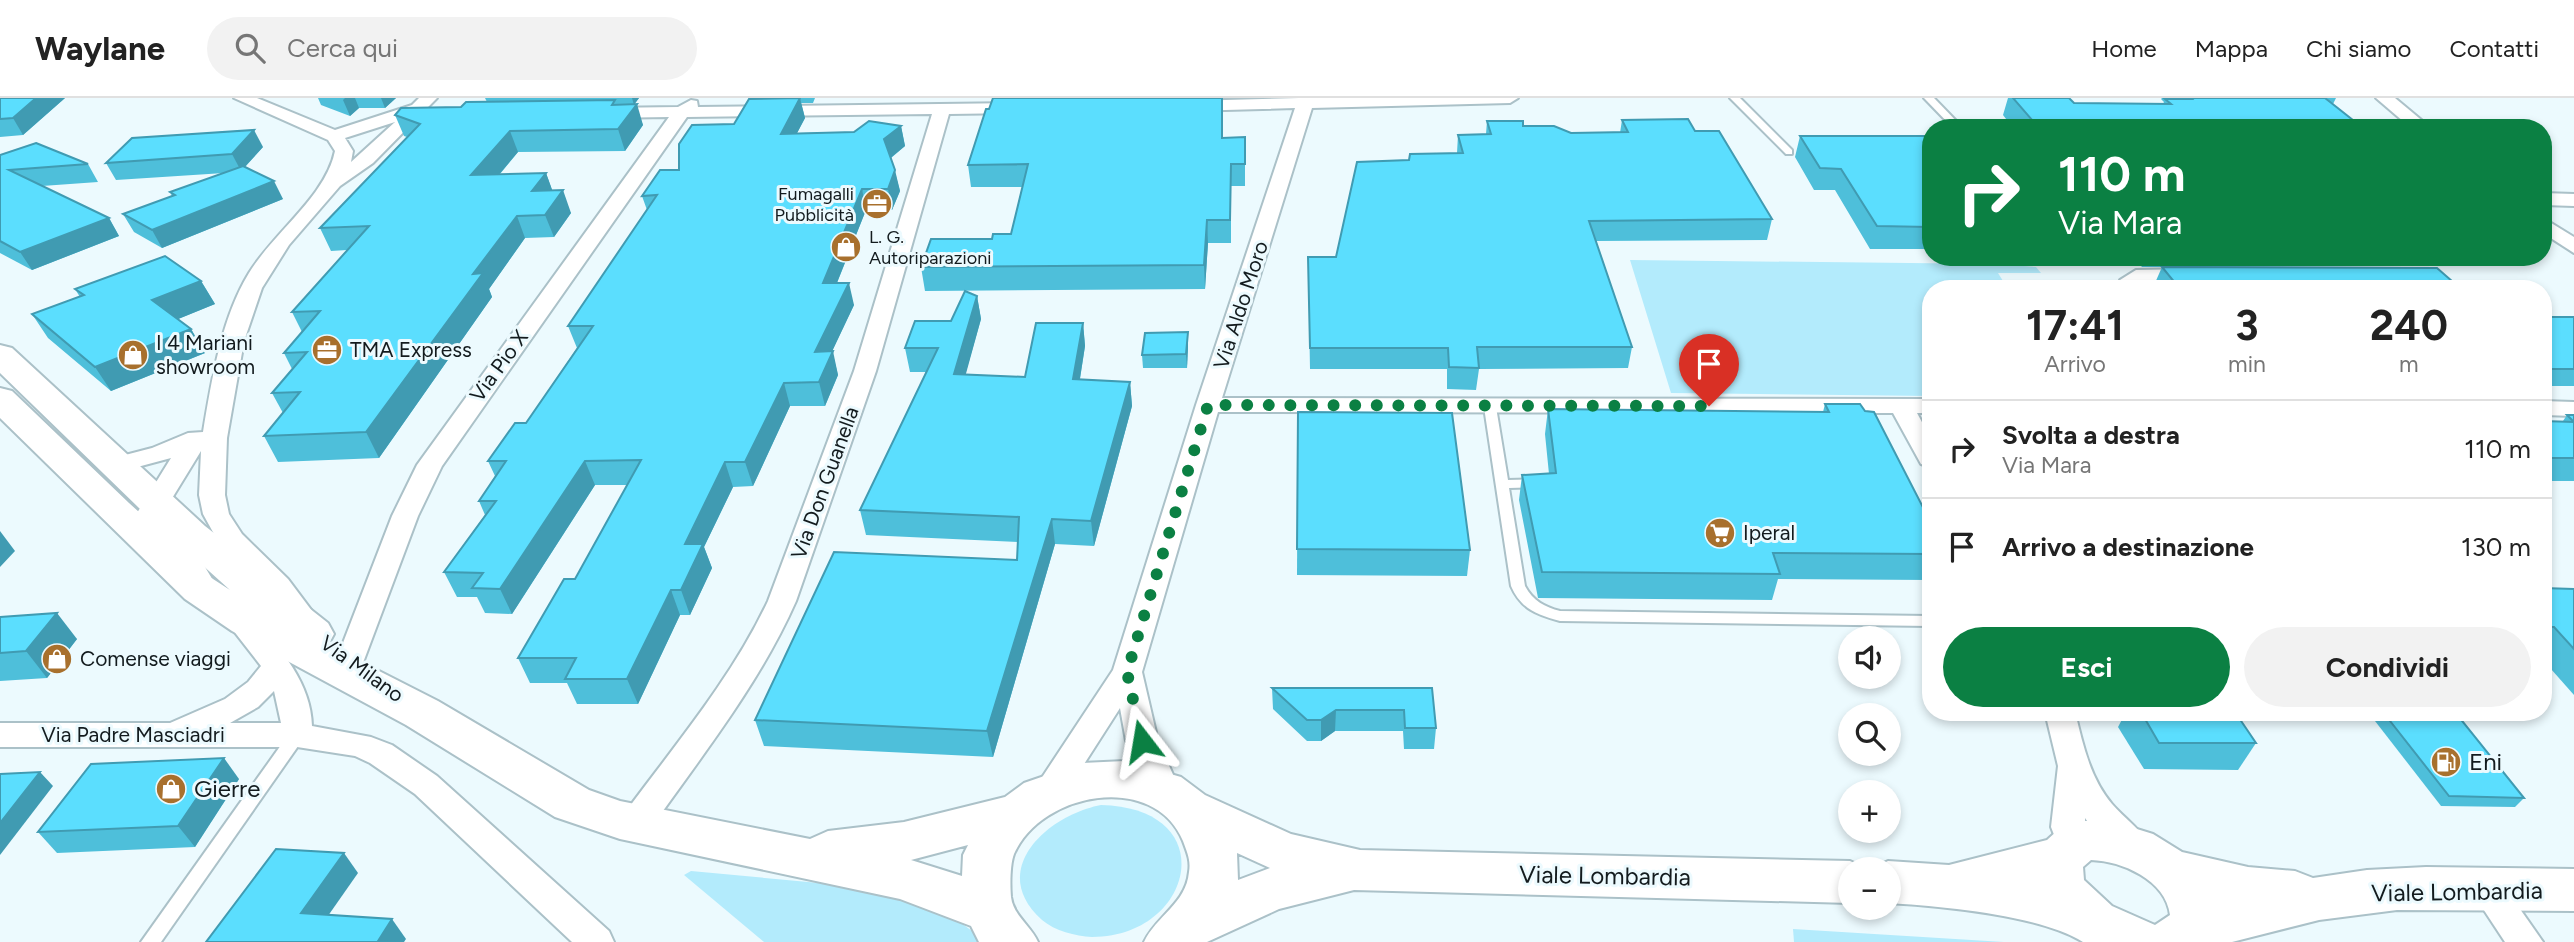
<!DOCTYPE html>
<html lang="it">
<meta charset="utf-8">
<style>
:root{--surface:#fff;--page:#f2f2f2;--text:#222;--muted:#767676;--line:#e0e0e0;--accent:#0b8043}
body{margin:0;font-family:Figtree,sans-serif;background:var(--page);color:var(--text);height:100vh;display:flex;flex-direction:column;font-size:26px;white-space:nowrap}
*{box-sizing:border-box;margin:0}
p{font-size:23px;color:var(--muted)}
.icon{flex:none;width:38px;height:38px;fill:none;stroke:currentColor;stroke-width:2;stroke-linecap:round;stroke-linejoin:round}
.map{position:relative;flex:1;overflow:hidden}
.side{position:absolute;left:1922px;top:182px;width:630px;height:441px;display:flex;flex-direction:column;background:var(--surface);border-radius:28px;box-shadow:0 4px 10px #0003}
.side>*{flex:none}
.hud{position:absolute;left:1922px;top:21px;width:630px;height:147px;border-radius:28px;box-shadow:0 4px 10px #0003;background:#0b8043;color:#fff;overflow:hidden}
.fabs{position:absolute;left:1838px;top:528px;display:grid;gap:14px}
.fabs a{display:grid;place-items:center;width:63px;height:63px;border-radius:50%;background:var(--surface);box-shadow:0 4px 10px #0003;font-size:35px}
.pin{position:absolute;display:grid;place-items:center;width:60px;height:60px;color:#fff;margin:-72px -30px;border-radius:50% 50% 50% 0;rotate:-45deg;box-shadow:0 0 7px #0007}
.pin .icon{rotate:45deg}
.me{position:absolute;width:77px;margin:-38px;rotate:346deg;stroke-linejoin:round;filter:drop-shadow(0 0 5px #0008)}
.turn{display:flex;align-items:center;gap:24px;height:147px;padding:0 21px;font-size:32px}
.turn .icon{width:91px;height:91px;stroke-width:2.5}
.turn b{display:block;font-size:49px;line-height:60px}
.eta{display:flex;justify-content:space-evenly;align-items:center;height:119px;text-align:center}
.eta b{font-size:42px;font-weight:700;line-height:49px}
.primary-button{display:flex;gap:14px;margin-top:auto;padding:14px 21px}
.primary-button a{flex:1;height:80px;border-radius:42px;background:var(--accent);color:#fff;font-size:28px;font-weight:700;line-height:80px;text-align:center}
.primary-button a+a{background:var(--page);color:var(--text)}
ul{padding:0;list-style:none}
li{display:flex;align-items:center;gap:21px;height:98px;padding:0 21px;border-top:2px solid var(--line)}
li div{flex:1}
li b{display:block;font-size:26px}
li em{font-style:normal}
header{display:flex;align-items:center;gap:42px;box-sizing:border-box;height:98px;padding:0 35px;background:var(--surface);border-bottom:2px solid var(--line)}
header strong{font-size:33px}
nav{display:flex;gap:38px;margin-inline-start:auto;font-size:24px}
.search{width:490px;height:63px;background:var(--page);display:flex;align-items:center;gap:18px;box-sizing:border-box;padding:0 24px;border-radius:38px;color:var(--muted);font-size:26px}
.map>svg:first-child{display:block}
.green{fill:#b3ebfc}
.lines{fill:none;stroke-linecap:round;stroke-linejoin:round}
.lane-casing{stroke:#abc1c8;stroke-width:4}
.street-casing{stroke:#abc1c8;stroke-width:4}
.secondary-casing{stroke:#abc1c8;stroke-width:4}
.lane{fill:#fff;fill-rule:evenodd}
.street{fill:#fff;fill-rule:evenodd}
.secondary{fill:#fff;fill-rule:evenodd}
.wall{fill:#4ebfda}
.shaded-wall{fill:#409bb2}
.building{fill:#5bdefe;stroke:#409bb2;stroke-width:2}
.route{stroke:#0b8043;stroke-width:12;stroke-dasharray:0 21.6}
.labels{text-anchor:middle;stroke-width:6;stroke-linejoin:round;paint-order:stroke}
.far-poi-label{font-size:18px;fill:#131b1e;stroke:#ecfafe;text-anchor:end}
.street-label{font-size:21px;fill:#131b1e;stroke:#ecfafe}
.poi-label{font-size:21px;fill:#131b1e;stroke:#ecfafe;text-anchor:start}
.near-poi-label{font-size:24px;fill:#131b1e;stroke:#ecfafe;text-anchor:start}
.near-street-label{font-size:24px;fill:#131b1e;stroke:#ecfafe}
</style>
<header>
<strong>Waylane</strong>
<div class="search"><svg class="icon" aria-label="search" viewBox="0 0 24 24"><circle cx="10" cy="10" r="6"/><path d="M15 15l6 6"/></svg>Cerca qui</div>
<nav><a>Home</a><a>Mappa</a><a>Chi siamo</a><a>Contatti</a></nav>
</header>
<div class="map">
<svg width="2574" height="844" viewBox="0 0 2574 844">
<rect width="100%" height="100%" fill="#ecfafe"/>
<g class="green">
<path d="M1630,162L1997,166L2036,169L2041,175H1998L2008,191H1930V298L1671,295Z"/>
<path d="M1101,707C1224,710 1194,839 1092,839C1075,838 1055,833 1042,822C986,772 1048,717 1101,707Z"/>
<path d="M691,773L873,790L953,819L987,844H764L684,777Z"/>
<path d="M1793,831L2004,844H1794Z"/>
</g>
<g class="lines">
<g class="lane-casing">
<g id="lane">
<path d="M1730,0H1740L1792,52V56H1786Z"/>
<path d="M1924,0H1934L1963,30H1953Z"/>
<path d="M1490,305L1496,309L1508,382L1538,381L1545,385L1538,389L1509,390L1525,488C1533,503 1545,509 1560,513L1930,518V528L1560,523C1537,517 1521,511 1511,488L1484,309Z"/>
<path d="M297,631L303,633L305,637L303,641L161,844H141L291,633Z"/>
</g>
</g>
<g class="street-casing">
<g id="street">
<path d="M234,0H257L335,32L412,7L419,0H437L373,65L340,88L289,147L262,190L244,243L227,340L225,397L229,416L242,436L288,481L312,513L308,520L298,523L288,520L214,436L203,416L199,397L201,353L163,415L193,449L211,479L207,486L197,488L187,486L173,460L144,430L137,415L171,360L115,375L106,372L102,367L106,362L152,350L188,335L203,334C212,281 221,221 249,175C274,134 326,98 335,53L328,42ZM395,24L351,64L353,53L345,40Z"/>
<path d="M1299,0H1518L1510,5L1312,10L1222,300L1930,301V315H1917L1930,339V369L1921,366L1893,315L1218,314L1142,574L1158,643L1179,690L1174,699L1163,703L1152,699L1126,643L1120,610L1061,702L1050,706L1039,702L1034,693L1039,684L1113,572L1196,307L1295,10L1188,13L1179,8L1188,3Z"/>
<path d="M2376,0H2395L2431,30H2411Z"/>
<path d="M691,2L697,3L698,9L1024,5L1033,10L1024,15L949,16L876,273L796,503C759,587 700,660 648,734L636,738L624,734L620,725L624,716C675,647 732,580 768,503L854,273L932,16L687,19L442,368L418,418L361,570L351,574L341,570L336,563L392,418L417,367L669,19L604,20L595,15L604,10L678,9Z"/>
<path d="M2543,95L2574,96V108L2543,107Z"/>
<path d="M2543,120L2574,139V155L2543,135Z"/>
<path d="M2193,171L2203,177L2200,181L2141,184L2144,191H2123L2120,182L2136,172Z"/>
<path d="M2543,303L2574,304V318L2543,317Z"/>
<path d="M240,513L250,516C278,548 311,583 312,628L371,639L392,647L437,678L609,833L614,844H572L415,696L370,665L355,658L297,649H0V625H170L225,601L248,584L261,568L226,523L230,516ZM274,593L281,625H230L258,609Z"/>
<path d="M2045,614H2075C2083,647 2090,680 2112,706C2124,720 2140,730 2149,747L2144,757C2118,765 2099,739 2085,720V729L2091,747L2086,757L2074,761L2062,757L2051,729L2058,668Z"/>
<path d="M2487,777L2499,781L2543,844H2505L2470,791L2475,781Z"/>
</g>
</g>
<g class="secondary-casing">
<path id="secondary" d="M0,247L12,250L205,428L328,525L334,536L328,547L438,603L589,692L620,703L810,741L828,733L904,724L1005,699L1024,685L1082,665L1125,663L1181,679L1205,697L1291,736L1360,752L1850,763L1869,772L1888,763L1949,767L2047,742L2058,732L2085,723H2111L2153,736L2182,754L2248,769L2295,773L2313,780L2367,772L2426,769L2574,771V813L2397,812L2319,822L2232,844H2083C2040,817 1940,808 1888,805V772H1850V805L1354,792L1279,811L1207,844H1144C1156,818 1186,806 1189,774C1191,762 1187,754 1183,743C1154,673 1041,694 1014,756C1010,766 1010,787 1011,799C1013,817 1031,828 1038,844H979L971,828L900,801L620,741L555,719L406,627L232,533L185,501L0,320V290L12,293L129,405L213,481L230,492L139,410L0,275ZM968,747L963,757L962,778L911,762ZM1237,755L1270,770L1238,782ZM2091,762C2122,763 2166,782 2170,817L2155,827L2112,808L2084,782L2083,769Z"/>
</g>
<use href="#lane" class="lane"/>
<use href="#street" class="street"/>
<use href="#secondary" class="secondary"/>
</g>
<g class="wall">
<path d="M0,0H65L23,37L0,39Z"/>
<path d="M318,0H396L385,10H359L350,18L321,7Z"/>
<path d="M485,0H639L634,6L643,27L625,53L518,54L500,76L546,75L552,92L571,115L554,139L525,140L489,191L492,199L379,360L278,364L264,338L283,315L272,295L292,271L284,255L302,234L292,214L347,152L331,153L320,130L407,39L404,38L395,17L461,9L487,4Z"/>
<path d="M762,0H815L813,5H801L805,20L797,35L854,34L901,28L905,48L891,60L900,93L892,112H866L837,185L854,207L832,253L838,277L825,308H790L753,388L733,389L704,449L712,470L690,517H680L638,606H577L567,585H530L518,560L575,481L628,387H595L512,516L485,515L477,499H457L444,474L485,417L479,403L495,378L488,363L526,325L577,250L568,228L647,112L642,98L679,72L734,26Z"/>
<path d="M993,0H1223V40L1245,39V88H1231V145H1208L1205,191L925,193L921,169L992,141L1011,136L1022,89H971L968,67Z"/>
<path d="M2008,0H2069L2074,5L2163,6L2164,4L2161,1L2162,0H2336L2333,6L2363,30H2013L2003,17Z"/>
<path d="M1622,22L1695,33L1772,121L1767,142L1596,143L1632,249L1628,270L1479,271L1476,292L1447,291V271H1310L1308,159H1336L1409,62L1457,55L1458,37L1486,36L1487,23L1571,35H1620Z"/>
<path d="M1800,38H1930V151H1870L1835,92H1814L1795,59Z"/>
<path d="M263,49L245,69L283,101L162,150L134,134L123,116L172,98L170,94L224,75L116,82L106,65Z"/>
<path d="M0,57L88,66L98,84L42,88L109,120L119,138L32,172L0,155Z"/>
<path d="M2084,159H2412L2407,168L2193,169L2453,184L2491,191H2160L2155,185L2162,169H2142L2134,160Z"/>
<path d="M201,183L215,206L178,221L191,231L205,255L111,293L48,240L32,216L80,199L75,191Z"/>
<path d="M977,198L981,221L965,277L1025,279L1083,225L1085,248L1080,281L1130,284L1132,308L1094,448L1055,446L993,659L764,648L755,622L1017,462L1018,444L866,437L860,412L926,274H910L905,250L951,223Z"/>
<rect x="2543" y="219" width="31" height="69"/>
<path d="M1188,234V248L1187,270H1143L1142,257Z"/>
<path d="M1825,306L1930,423V482L1778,481L1772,502L1538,500L1519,402L1522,377L1549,376L1545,336L1548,311L1823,314Z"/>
<path d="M1298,314L1470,452L1467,478L1297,477Z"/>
<path d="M2567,317H2574V383H2543V323H2563Z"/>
<path d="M2543,490L2574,491V597L2543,562Z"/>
<path d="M0,519L77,541L47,580L0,583Z"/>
<path d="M1272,590H1432L1436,630L1434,651H1404L1403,633H1335L1321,643H1307L1273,611Z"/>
<path d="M2126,614H2235L2256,645L2238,672L2144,671L2118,629Z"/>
<path d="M2368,614H2455L2524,700L2515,709L2441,708Z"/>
<path d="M239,681L195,749L57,755L38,734Z"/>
</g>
<g class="shaded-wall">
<path d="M36,0H65L23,37L13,20Z"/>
<path d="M345,0H355L359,10L350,18L343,2Z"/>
<path d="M381,0H396L385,10Z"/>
<path d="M632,0H639L634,7Z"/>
<path d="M800,0L805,20L786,56L781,36Z"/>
<path d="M637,6L643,27L625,53L618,31Z"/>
<path d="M901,28L905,48L888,62L884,41Z"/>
<path d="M254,32L263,49L241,73L232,56Z"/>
<path d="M510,33L518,54L480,99L471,77Z"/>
<path d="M895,72L900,93L892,112L888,91Z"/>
<path d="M546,75L554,97L532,93Z"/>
<path d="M274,83L283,101L162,150L152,132Z"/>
<path d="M862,91L866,112L828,207L823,185Z"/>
<path d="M563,92L571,115L554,139L545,117Z"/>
<path d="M517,118L525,140L489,191L492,199L379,360L366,334L473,176Z"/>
<path d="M109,120L119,138L32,172L20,154Z"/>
<path d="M1207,122L1208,145L1205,191L1204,167Z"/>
<path d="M201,183L215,206L166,226L152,202Z"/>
<path d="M849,185L854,207L821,277L815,254Z"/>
<path d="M977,198L981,221L959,301L954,276Z"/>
<path d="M1083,225L1085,248L1076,305L1073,281Z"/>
<path d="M191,231L205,255L111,293L95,269Z"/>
<path d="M1188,234V248L1187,270L1186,256Z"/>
<path d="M833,253L838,277L825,308L819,284Z"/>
<path d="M1130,284L1132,308L1094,448L1091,423Z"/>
<path d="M784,285L790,308L753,388L745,364Z"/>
<path d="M585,363L595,387L512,516L500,491Z"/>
<path d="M725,364L733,389L704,449L712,470L690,517L681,492L685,446Z"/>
<path d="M1052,421L1055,446L993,659L987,633Z"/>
<path d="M0,433L15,453L0,469Z"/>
<path d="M671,492L680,517L638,606L627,581Z"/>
<path d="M57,515L77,541L47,580L26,553Z"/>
<path d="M1336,612L1335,633L1321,643V622Z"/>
<path d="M224,660L239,681L195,749L178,728Z"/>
<path d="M40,674L53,688L0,757V725Z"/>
<path d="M344,755L358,775L316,835L301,815Z"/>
<path d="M392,821L406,841L404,844H379L378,843Z"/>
</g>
<g class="building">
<path d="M0,0H36L13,20L0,21Z"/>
<path d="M800,0L781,36L854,34L869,23L901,28L884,41L895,72L888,91H862L823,185H849L815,254L833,253L819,284L784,285L745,364H725L685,446H703L681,492H671L627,581H565L576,560H518L564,481H575L641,362L585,363L500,491L472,490L483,475L444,474L496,403H479L506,363H488L515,325H526L593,228H568L657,97L642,98L660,72H679V46L692,27L734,26L749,1Z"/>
<path d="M993,0H1222V40L1245,39V66H1231L1230,122H1207L1204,167L921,169L931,141H992L993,136H1011L1028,66L968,67L986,11H989Z"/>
<path d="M2013,0H2069L2074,5L2171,6L2165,1H2192L2191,0H2325L2363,30H2039Z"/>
<path d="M615,2L612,7L637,6L618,31L510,33L471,77L546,75L532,93L563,92L545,117L517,118L473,176L483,175L366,334L264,338L300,294L272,295L307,254L284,255L320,213L292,214L369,128L320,130L420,26L395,17L401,10L461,9L466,4Z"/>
<path d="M1688,21L1695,33H1719L1772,121L1589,123L1632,249H1477L1479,270L1449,269L1448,250H1310L1308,159H1336L1357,64L1409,62L1410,56L1463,55L1458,37L1491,36L1487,23H1523V28H1554L1571,35L1628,34L1622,22Z"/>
<path d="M254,32L232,56L106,65L132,40Z"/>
<path d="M1800,38H1930V129L1877,128L1841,71L1820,70Z"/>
<path d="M36,45L88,66L9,72L109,120L20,154L0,143V57Z"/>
<path d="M243,68L274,83L152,132L123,116L175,97L170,94Z"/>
<path d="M165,158L201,183L152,202L191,231L95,269L32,216L84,197L75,191Z"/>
<path d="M2162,169L2437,170L2453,184H2483L2491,191H2180Z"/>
<path d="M965,193L977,198L954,276L1025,279L1036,225H1083L1073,281L1130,284L1091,423L1052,421L987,633L755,622L834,454L1017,462L1019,419L860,412L938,250H905L915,223H951Z"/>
<rect x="2543" y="219" width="31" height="52"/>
<path d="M1188,234L1186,256L1142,257L1145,235Z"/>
<path d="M1825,306H1860L1865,313L1874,314L1930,423V456L1773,455L1780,476L1542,474L1522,377L1556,375L1548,311L1829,314Z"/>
<path d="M1298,314L1452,315L1470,452L1297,451Z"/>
<path d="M2567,317H2574V324Z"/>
<path d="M2543,323L2574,324V360H2543Z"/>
<path d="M2543,490L2574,491V551L2554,529H2543Z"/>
<path d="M57,515L26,553L0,555V519Z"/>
<path d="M1272,590H1432L1436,630H1405L1404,612H1336L1321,622H1307Z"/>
<path d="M2141,614H2235L2256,645H2159Z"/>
<path d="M2383,614H2455L2524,700L2449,698Z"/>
<path d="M224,660L178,728L38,734L91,666Z"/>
<path d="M40,674L25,693L0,725V676Z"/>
<path d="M276,751L344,755L301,815L392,821L378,843L395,844H206Z"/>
</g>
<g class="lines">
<path class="route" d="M1142,643L1127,574L1208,307L1709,308"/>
</g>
<defs>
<g id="office-disc" transform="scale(1.575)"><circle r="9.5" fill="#a8702d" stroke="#ecfafe"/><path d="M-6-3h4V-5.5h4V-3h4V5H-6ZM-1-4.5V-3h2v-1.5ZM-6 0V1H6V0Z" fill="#fff"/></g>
<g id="shop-disc" transform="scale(1.575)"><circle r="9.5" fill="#a8702d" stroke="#ecfafe"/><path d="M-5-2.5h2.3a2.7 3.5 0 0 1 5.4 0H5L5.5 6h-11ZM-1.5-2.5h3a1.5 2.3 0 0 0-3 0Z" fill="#fff"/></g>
<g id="supermarket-disc" transform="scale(1.575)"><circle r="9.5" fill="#a8702d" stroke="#ecfafe"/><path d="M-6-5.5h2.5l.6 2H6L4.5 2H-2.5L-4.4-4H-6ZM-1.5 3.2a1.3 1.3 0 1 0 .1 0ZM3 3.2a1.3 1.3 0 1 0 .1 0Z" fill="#fff"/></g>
<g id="fuel-disc" transform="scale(1.575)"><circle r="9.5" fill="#a8702d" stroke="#ecfafe"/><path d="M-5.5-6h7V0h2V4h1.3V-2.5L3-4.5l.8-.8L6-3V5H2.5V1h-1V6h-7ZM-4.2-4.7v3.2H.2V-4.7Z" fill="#fff"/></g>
</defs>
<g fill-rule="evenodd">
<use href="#office-disc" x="877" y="106"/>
<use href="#shop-disc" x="846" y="149"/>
<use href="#office-disc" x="327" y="252"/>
<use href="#shop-disc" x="133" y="257"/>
<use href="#supermarket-disc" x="1720" y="435"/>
<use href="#shop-disc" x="57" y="561"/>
<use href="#fuel-disc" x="2446" y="664"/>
<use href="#shop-disc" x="171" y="691"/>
</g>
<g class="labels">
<g class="far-poi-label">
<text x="854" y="102">Fumagalli<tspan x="854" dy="21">Pubblicità</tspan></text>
<text x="869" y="145" text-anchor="start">L. G.<tspan x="869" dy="21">Autoriparazioni</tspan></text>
</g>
<g class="street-label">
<text transform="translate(1241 207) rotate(-72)" y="7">Via Aldo Moro</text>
<text transform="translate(499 268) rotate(-54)" y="7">Via Pio X</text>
<text transform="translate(825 385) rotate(-70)" y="7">Via Don Guanella</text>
<text transform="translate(362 571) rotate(36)" y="7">Via Milano</text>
<text x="133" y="644">Via Padre Masciadri</text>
</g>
<g class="poi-label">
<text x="156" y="252">I 4 Mariani<tspan x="156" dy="24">showroom</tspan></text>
<text x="350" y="259">TMA Express</text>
<text x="1743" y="442">Iperal</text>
<text x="80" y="568">Comense viaggi</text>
</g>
<g class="near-poi-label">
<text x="2469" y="672">Eni</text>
<text x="194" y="699">Gierre</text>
</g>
<g class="near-street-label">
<text transform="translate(1605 778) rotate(1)" y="8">Viale Lombardia</text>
<text transform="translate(2457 794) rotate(-1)" y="8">Viale Lombardia</text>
</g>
</g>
</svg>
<div class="fabs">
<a><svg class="icon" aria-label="sound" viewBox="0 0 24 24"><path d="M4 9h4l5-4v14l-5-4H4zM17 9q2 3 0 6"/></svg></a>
<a><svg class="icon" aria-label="search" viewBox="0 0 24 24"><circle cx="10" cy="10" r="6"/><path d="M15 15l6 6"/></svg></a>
<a>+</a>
<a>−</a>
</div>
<div class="pin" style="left:1709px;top:308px;background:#d93025"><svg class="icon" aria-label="arrive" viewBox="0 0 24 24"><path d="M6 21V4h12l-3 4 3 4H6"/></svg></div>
<svg class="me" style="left:1142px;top:643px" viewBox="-20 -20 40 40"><path d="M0-17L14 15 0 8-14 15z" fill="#0b8043" stroke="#fff" stroke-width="4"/></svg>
<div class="hud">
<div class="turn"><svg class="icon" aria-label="right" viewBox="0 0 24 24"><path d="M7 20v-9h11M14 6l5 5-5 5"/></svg><div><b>110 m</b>Via Mara</div></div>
</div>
<section class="side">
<div class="eta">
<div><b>17:41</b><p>Arrivo</p></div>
<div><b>3</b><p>min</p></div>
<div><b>240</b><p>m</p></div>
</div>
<ul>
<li><svg class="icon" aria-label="right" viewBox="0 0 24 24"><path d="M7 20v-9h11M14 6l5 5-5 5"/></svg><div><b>Svolta a destra</b><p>Via Mara</p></div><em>110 m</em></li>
<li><svg class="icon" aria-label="arrive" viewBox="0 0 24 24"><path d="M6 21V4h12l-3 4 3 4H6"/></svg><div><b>Arrivo a destinazione</b></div><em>130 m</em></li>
</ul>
<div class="primary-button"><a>Esci</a><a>Condividi</a></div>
</section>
</div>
